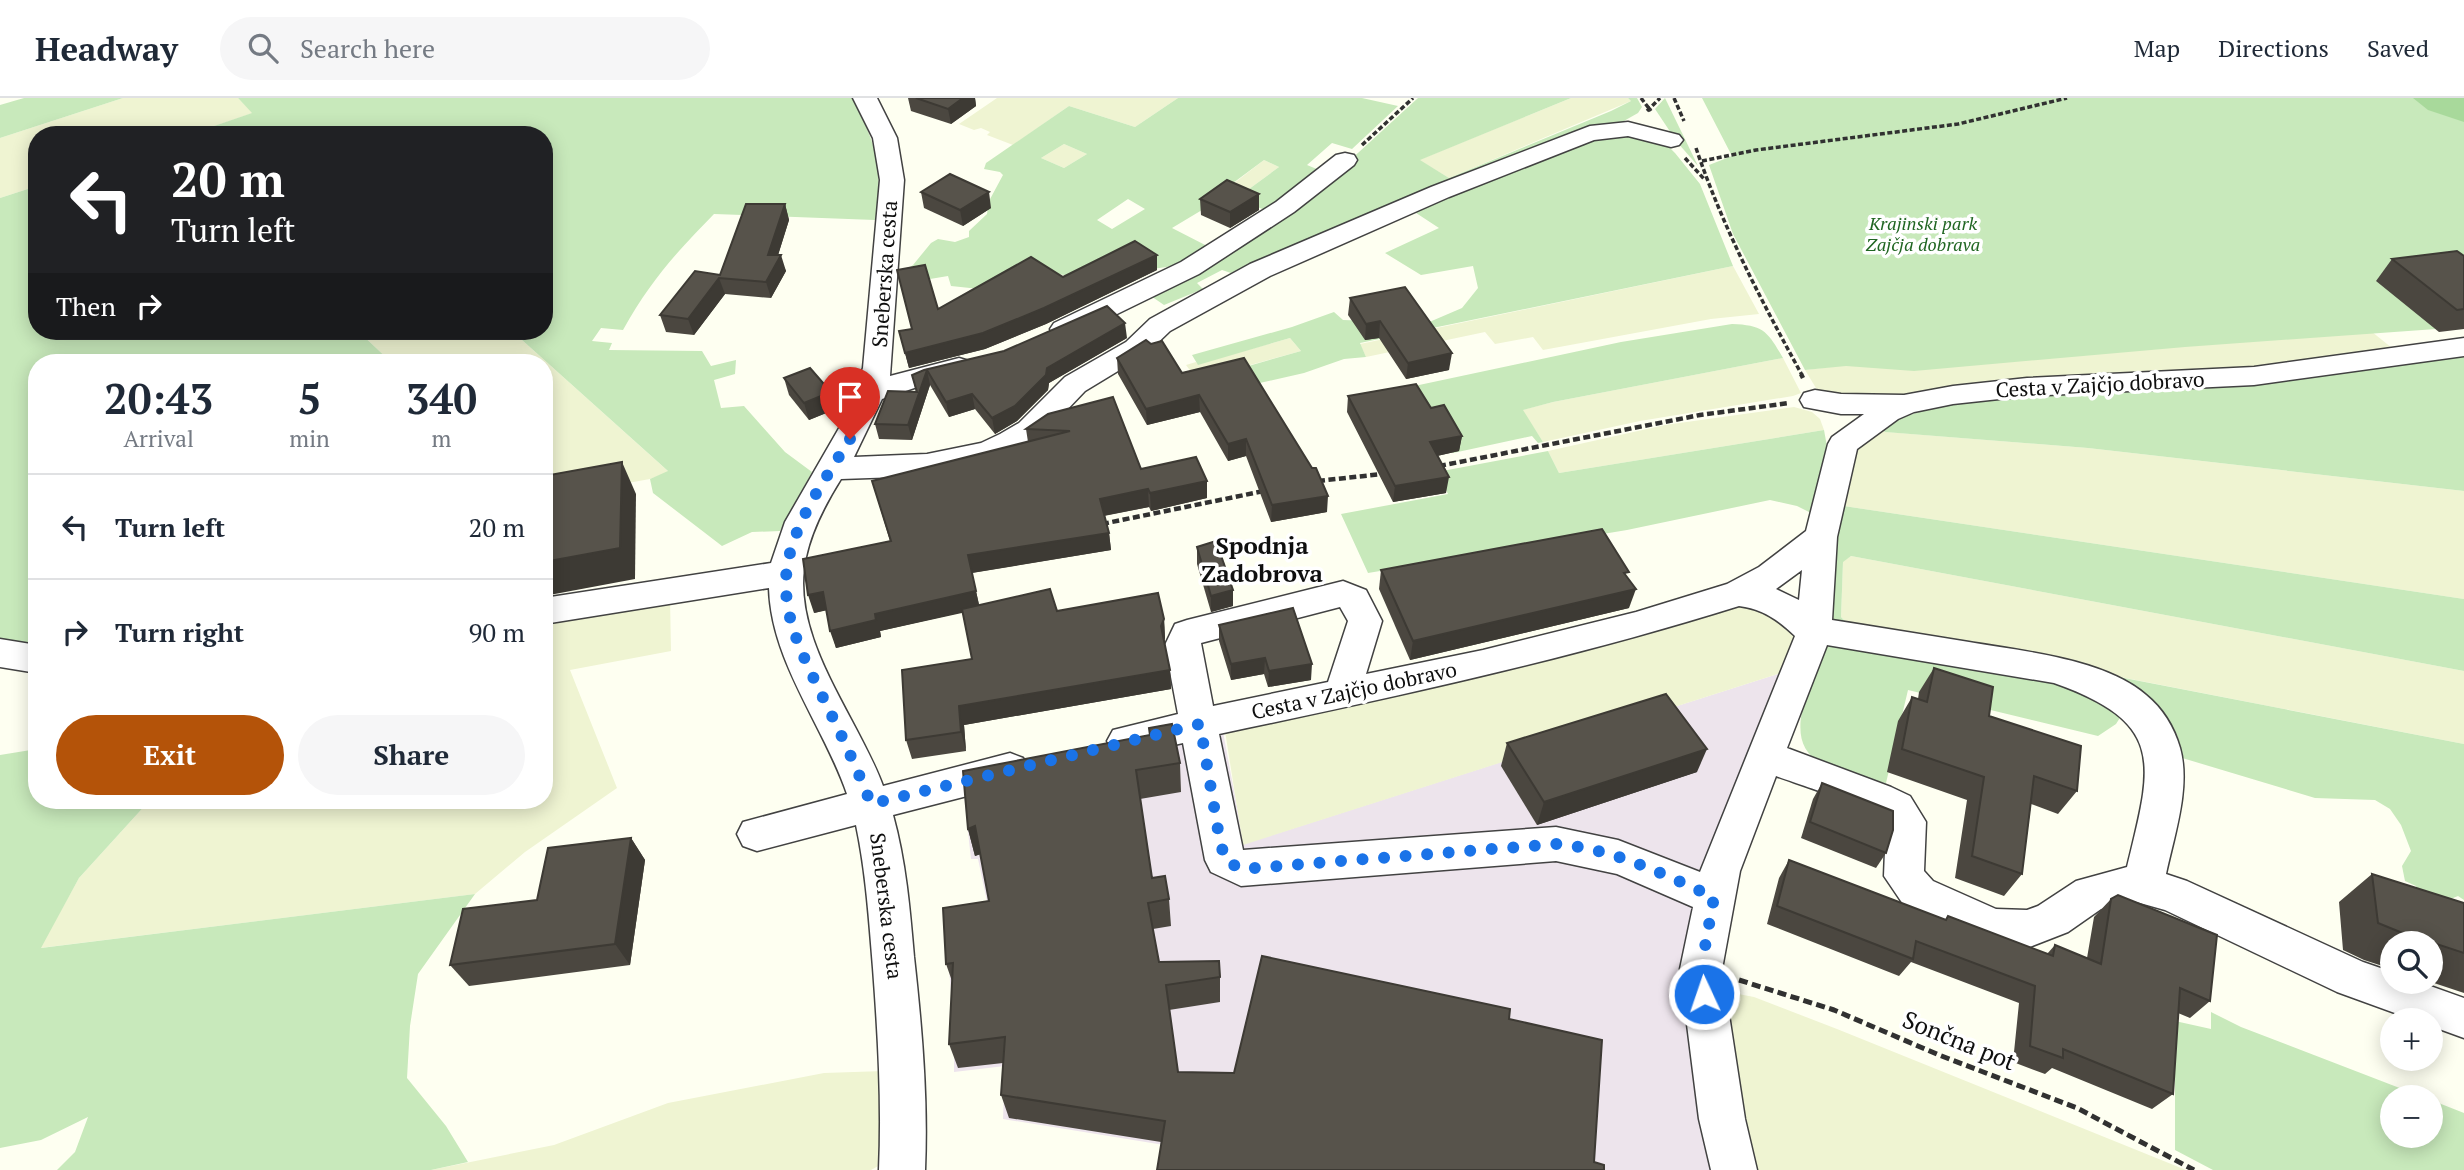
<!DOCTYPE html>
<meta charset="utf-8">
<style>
:root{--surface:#fff;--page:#f6f6f7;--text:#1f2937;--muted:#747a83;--line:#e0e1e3;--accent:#b45309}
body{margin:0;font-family:"PT Serif",serif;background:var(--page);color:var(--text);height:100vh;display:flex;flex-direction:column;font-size:26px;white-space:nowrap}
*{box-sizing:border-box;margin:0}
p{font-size:23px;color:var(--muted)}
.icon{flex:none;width:38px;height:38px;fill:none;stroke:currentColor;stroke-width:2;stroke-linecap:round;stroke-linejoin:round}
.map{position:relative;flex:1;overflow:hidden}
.details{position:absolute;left:28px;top:256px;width:525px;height:455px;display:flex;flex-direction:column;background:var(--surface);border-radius:28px;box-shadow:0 4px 18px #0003}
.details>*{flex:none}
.top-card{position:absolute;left:28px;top:28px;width:525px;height:214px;border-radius:28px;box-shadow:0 4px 18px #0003;background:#202124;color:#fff;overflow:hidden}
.buttons{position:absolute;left:2380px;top:833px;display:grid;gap:14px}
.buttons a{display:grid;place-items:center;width:63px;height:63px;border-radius:50%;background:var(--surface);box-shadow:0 4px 18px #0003;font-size:35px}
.pin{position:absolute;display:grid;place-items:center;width:60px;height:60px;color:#fff;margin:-72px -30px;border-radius:50% 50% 50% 0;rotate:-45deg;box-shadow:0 0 7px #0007}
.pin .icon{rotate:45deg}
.me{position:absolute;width:77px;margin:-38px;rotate:357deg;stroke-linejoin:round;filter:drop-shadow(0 0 5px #0008)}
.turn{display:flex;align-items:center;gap:24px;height:147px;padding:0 28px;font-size:32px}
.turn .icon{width:91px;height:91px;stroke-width:2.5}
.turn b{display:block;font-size:49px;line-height:60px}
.then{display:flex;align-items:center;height:66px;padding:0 28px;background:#0003;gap:14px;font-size:26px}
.eta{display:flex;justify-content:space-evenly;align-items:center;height:119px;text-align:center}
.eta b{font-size:42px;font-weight:800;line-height:49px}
.cta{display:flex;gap:14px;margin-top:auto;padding:14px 28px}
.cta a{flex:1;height:80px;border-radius:42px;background:var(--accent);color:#fff;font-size:28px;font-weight:800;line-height:80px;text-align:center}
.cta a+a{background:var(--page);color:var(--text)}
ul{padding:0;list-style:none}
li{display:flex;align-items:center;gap:21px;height:105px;padding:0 28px;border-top:2px solid var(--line)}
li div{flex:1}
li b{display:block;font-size:26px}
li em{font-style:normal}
header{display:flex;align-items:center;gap:42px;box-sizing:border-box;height:98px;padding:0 35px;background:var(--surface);border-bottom:2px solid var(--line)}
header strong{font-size:33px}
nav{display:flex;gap:38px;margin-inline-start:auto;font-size:24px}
.search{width:490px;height:63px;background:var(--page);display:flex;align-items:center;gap:18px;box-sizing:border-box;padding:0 24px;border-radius:38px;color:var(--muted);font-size:26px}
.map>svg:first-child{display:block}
.industrial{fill:#ede4ec}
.farmland{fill:#eff4d2}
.green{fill:#c8e9bb;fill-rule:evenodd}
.forest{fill:#a8d99b}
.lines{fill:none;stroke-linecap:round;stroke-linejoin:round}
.minor-casing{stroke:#424242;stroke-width:3}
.path-far2{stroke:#313131;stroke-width:3.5;stroke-dasharray:5 2.5;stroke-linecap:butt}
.path-far1{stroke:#313131;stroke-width:4.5;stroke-dasharray:7 3.5;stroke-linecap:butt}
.path{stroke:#313131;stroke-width:5;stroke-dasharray:9 4.5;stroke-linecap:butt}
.minor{fill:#fff;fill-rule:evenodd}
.wall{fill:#4b4740}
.shaded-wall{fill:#3d3a34}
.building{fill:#57534b;stroke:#3d3a34;stroke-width:2}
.route{stroke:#1a73e8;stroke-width:12;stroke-dasharray:0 21.6}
.labels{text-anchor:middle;stroke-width:7;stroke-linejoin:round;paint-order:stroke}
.far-park-label{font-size:18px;font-style:italic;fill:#206622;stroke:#fff}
.street-label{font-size:21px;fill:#0f0f0f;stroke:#fff}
.quarter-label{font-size:24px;font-weight:bold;fill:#0f0f0f;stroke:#fff}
.near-street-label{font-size:24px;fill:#0f0f0f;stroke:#fff}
</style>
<header>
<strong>Headway</strong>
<div class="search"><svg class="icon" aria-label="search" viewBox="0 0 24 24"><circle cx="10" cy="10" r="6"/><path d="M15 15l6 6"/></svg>Search here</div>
<nav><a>Map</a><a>Directions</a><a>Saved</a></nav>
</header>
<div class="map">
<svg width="2464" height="1072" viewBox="0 0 2464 1072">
<rect width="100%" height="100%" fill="#fefff1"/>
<path class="industrial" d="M1787,573L1693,839L1728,1072H1160L1164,1047L1003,1021L1005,968L954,974V929L996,890L951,895L946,835L992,827L978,761H971L964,698L1073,666L1177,647L1223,634L1244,746Z"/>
<g class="farmland">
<path d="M123,0H238L253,15L188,37H37V88L0,100V40Z"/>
<path d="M997,0H1178L1135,29L1069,8L1013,47L987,37L990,34L981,30L974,32L959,26Z"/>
<path d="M1571,0H1628L1631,3L1449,80L1419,62Z"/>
<path d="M1064,46L1087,56L1064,70L1041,60Z"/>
<path d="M1264,62L1279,69L1245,94L1229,89Z"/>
<path d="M1733,168L1759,216L1711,221L1543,252L1533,239L1495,246L1485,234L1366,259L1360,246Z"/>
<path d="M2341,209L2392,250L2261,269L1913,298L1825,296L1816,290L1805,272Z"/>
<path d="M358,233H512L669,374L650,381L544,400V264H391Z"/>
<path d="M1290,240L1301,253L1207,279L1192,275L1186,267L1196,264L1198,266Z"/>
<path d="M1783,260L1801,295L1793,298L1640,323L1543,344L1522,312L1553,304Z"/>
<path d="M1794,309L1812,314L1820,321L1824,332L1559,375L1548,353L1665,327Z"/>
<path d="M1878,328L1886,334L2088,350L2464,393V501L1837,407L1845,377L1860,348Z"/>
<path d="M1851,458L2464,573V646L1848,526L1841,519L1843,463Z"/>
<path d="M670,500L671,553L570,572L617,690L525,754L475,796L40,850L79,780L150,702H544V525Z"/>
<path d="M1729,507H1752L1791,531L1795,539L1787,573L1243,747L1225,633Z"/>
<path d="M1733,895L1754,899L1837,931L2186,1072H1748L1723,905Z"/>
<path d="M884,973L880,1067L871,1072H431L554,1047L668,1005L824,975Z"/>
</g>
<g class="green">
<path d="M24,0H123L0,40V7Z"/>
<path d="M238,0H852C877,47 881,65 878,118L875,122L714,116C675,156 651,182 623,232L601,230L592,243L612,245L609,252L702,253L711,268L736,262L735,276L714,282L721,310L744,308L785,354L812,374L780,433L752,434L722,448L653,395L650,381L668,373L512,233H544V37H276L266,29L246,37H188L252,15Z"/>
<path d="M1178,0H1362L1398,8L1352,51L1332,45L1307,67L1324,74L1265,112L1227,97L1172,130L1211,150L1187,166L1090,180L1048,175L989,192L951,188L948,178L900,186L901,175L913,167L931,145L938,141L955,144L969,139V133L987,116L989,103L1003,77L1000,74L984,71L986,65L1069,8L1135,29ZM1064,46L1087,56L1064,70L1041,60ZM1264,62L1279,69L1245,94L1229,88ZM1128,101L1145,111L1112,131L1097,122Z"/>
<path d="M1418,0H1571L1420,62L1449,80L1611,13L1631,3L1628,0H1637L1642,9L1638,15L1615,28L1384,114L1377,111C1330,133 1279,152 1231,175L1222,172L1197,185L1203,191L1164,207L1148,196L1335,76Z"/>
<path d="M1665,0L1698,68L1677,44L1655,11Z"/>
<path d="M1702,0H2464V229L2185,249L1914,273L1846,268L1805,272L1733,136L1709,67L1732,58Z"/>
<path d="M1617,34L1665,45L1675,55L1700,86L1733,168L1360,245L1366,259L1344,261L1304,275L1255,286L1245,269L1301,253L1290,240L1198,267L1192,257L1292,229L1334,214L1343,222L1427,225L1462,210L1478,190L1473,168L1421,177L1385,155L1439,130L1410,111L1494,75Z"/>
<path d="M37,88V233H358L391,264H37V565L0,561V100Z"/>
<path d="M1732,226C1764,227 1768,234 1783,260L1553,304L1523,312L1543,344L1538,345L1532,338L1453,355L1432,320L1405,290L1621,244Z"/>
<path d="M2464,254V393L2088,350L1885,334L1878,328L1954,302L1995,297L2180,291L2249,285Z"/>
<path d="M1824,332L1828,354L1813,416L1797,408L1770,402L1627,432L1368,475L1341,416L1448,396L1437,374L1548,353L1559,375Z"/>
<path d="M1837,407L2464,501V573L1851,458L1843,464L1841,519L1848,526L1829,523Z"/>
<path d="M1829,546L2053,579L2123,615L2116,626L2098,638L1908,592L1886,685C1780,668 1790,636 1823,550Z"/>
<path d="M2119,579L2464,646V802L2458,798L2441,805L2419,800L2416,788L2405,783L2402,768L2411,753L2401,727L2390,711L2375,702L2315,700L2179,659C2179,654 2180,648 2179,643C2175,621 2136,592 2119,579Z"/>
<path d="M37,651V702H150L79,780L41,850L475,796L418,876L410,928L407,980L446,1028L468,1064L431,1072H57L75,1054L88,1019L41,1042L0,1050V657Z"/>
<path d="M2211,914L2241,929L2423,999H2392V1038H2431V1002L2464,1015V1072H2213L2175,1052V923L2211,931Z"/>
</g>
<path class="forest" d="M2413,0H2464V24L2428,12Z"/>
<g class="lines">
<g class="minor-casing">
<g id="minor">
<path d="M853,0H877L897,40L904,82L890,278L959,260L969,263L974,269L969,275L926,286L882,301L854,359L927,356L981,345L1000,336L1019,325L1065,279L1126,244L1150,221L1250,166L1431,89L1590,28L1628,24L1679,37L1683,42L1679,47L1671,49L1628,38L1594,42L1449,99L1270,178L1170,233L1146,256L1085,293L1041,339L1000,360L927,378L841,381C826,405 812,431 806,459C788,538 857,617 883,688L1010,655L1023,660L1029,671L1023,682L1010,687L893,717C906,764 910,812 914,859C922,930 928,1001 925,1072H879C882,1004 878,937 873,870C869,822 866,774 856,727L757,753L743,748L737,736L743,724L847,696C824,628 771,564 769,490L544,526V500L771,465L785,424L842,325L863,270L880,82L873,40Z"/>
<path d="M1345,55L1354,57L1357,62L1354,67L1294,114L1199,176L1074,237L1064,240L1054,237L1050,231L1054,225L1181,164L1276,104L1336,57Z"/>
<path d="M2464,240V258L2254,287L2027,298L1953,306L1914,314L1898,321L1857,351L1837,439L1832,522C1878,529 1924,537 1969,544C2022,553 2105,561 2146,597C2162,610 2174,629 2180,650C2191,689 2174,738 2166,776L2187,783L2363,864L2392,874V884H2419L2464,900V940L2431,928V922H2414L2337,894L2165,812L2133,803L2101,811L2068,834L2027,850L1993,848L1905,809L1884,778L1886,727C1874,709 1800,687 1776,678L1740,773L1722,871L1745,1021L1757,1072H1711L1699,1021L1680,871L1693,809L1617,776L1556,763L1241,788L1211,774L1205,762L1183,645L1126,658L1113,654L1107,643L1113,632L1178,616L1165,547L1175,526L1187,522L1343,483L1366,492L1382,523L1366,576L1483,552L1636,514L1727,486L1759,469L1806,433L1828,346L1832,339L1864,316H1841L1804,309L1800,302L1804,295L1815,292L1841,296L1904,297L1953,288L2027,280L2254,269ZM1802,472L1799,502L1776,491ZM1739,508C1763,511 1778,522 1795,538L1700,774L1618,742L1556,729L1243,752L1219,636C1395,599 1567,562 1739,508ZM1340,509L1348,523L1328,584L1213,608L1201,545ZM1827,547L2054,585C2167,625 2152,666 2127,769L2076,783L2038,808L2027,812L1996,811L1933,783L1924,773L1926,724L1910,698L1891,689L1787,650Z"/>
<path d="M0,541L37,547V575L0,569Z"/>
</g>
</g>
<g class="path-far2">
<path d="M1641,0L1651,13"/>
<path d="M1674,0L1684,23"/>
<path d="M1647,13L1660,0"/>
<path d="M1362,47L1413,0"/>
<path d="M1696,50C1723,130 1762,204 1802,277"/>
<path d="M1685,60L1705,82"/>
<path d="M1702,63L1756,52L1958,26L2067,0"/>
</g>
<g class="path-far1">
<path d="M1801,276L1803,280"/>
<path d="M1439,368L1700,317L1789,305"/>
<path d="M1318,383L1382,376"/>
<path d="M1102,426L1264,393"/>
</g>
<path class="path" d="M1739,882L1834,912L1939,957L2077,1010L2194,1072"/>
<use href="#minor" class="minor"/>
</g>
<g class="wall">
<path d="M908,0H975L976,8L951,26L911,13Z"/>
<path d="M921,94L991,110L963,128L924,110Z"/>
<path d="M1259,96V112L1230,130L1201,117L1200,101Z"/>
<path d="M785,106L789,122L778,157L786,173L771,200L725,196L694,237L666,234L660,217L720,177Z"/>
<path d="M2464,158V231L2439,234L2376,183L2392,161Z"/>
<path d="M897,172L938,211L1063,179L1157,172L1046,226L985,251L909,270L899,233L912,231Z"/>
<path d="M1350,200L1449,272L1406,281L1379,240L1365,242L1348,217Z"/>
<path d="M1127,240L1049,285L1048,292L1017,323L995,336L975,311L949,319L930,287L912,342L879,341L875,326L916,294L912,277L924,272Z"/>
<path d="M1117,260L1182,275L1327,414L1271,424L1246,358L1228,363L1200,314L1147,327L1118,276Z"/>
<path d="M784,280L836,311L809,322L789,297Z"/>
<path d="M1348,298L1431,310L1462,338L1459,353L1437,358L1446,395L1393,404L1347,314Z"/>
<path d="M1048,316L1141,371L1207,383V400L1151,413L1149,409L1104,418L1109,435L1111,452L972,475L979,507L1164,521L1165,540L1164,543L1170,572L1171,591L964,627L966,653L912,661L906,642L972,561L963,514L880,533L881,539L836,550L826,512L814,515L890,443L872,383L1028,344L1026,331Z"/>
<path d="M1197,449L1233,492V508L1211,514L1197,466Z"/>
<path d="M1381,472L1627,478L1629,510L1410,562L1379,491Z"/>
<path d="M1219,527L1311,582L1268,589L1264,576L1231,582L1219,543Z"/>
<path d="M1934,570L2077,693L2058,716L2031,706L2022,776L2004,798L1955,780L1967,702L1887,674L1898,623L1912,599L1918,601L1919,594Z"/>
<path d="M1149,630L1180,665L1181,694L1140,701L1152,780L1169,801L1171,828L1153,831L1159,864L1220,879V904L1169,912L1178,974L1234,975L1510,911L1161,1044L1009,1020L1001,997L1003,965L958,970L949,946L952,883L946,866L989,803L981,756L975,758L968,731L1149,637Z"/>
<path d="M1507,645L1697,674L1537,727L1501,668Z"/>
<path d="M1822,685L1886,755L1876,770L1801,740L1813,701Z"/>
<path d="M631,740L645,762L630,867L469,888L450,867L537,802Z"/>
<path d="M1789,762L1945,822L1948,818L2047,856L2055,847L2087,860L2094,819L2111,801L2210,903L2190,920L2178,915L2173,996L2152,1011L2052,970L2045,976L2013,964L2019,905L1911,864L1899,878L1767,826L1779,780Z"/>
<path d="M2372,776L2464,805V895L2431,884V845H2392V871L2364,862L2343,852L2339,804Z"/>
</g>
<g class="shaded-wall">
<path d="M963,0H975L976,8L951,26L948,11Z"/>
<path d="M989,94L991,110L963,128L960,112Z"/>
<path d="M1259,96V112L1230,130V114Z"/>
<path d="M785,106L789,122L774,170L781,157L786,173L771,200L766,184L768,157Z"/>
<path d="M1157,157V172L1046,226L985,251L909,270L905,255Z"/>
<path d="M719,180L725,196L694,237L688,221Z"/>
<path d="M1380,223L1379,240L1365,242L1366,226Z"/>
<path d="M1125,225L1127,240L1049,285L1048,292L1017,323L995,336L992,320L1047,270Z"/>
<path d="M1452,255L1449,272L1406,281L1408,265Z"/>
<path d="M927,272L930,287L912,342L908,327Z"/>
<path d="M831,294L836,311L809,322L804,305Z"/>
<path d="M972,296L975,311L949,319L946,304Z"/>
<path d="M1199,297L1200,314L1147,327L1146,311Z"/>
<path d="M1462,338L1459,353L1428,360L1430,344Z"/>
<path d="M1246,341V358L1228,363V346Z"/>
<path d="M622,364L636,396L635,481L544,498V464Z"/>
<path d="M1449,379L1446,395L1393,404L1395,388Z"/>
<path d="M1207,383V400L1151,413L1150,395Z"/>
<path d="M1148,391L1149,409L1102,418L1100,401Z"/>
<path d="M1328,398L1327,414L1271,424L1272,407Z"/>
<path d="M1109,435L1111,452L971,475L968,457Z"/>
<path d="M1636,491L1629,510L1410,562L1413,543Z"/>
<path d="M1233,492V508L1211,514V498Z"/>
<path d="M976,493L980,511L880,533L881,539L836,550L830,533L875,516Z"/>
<path d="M823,494L828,512L814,515L808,497Z"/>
<path d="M1164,521L1165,540L1162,547L1161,528Z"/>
<path d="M1265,560L1264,576L1231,582V566Z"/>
<path d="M1312,566L1311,582L1268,589L1269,573Z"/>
<path d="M1170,572L1171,591L964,627L966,653L961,634L959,608Z"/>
<path d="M1707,651L1697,674L1537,727L1544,704Z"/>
<path d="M975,728L983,755L975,758L968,731Z"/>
<path d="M631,740L645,762L630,867L615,846Z"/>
</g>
<g class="building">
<path d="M916,0H963L948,11Z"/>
<path d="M950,76L989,94L960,112L921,94Z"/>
<path d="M1227,82L1259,96L1230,114L1200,101Z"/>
<path d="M746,106H785L768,157H781L766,184L719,180L688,221L660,217L695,173L720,177Z"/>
<path d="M1135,143L1157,157L1044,210L983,235L905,255L899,233L912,231L897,172L925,167L938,211L1031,159L1063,179Z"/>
<path d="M2457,153L2464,158V211L2457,212L2392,161Z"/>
<path d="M1405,189L1452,255L1408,265L1380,223L1366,226L1350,200Z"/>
<path d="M1107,208L1125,225L1047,270L1046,277L1015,308L992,320L972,296L946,304L927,272L908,327L875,326L888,293L917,294L912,277L924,272L1004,253Z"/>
<path d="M1146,242L1151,246L1162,243L1182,275L1244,260L1312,370H1316L1328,398L1272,407L1246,341L1228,346L1199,297L1146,311L1117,260Z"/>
<path d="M810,270L831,294L804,305L784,280Z"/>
<path d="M1416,286L1431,310L1444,307L1462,338L1430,344L1449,379L1395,388L1348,298Z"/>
<path d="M1113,299L1141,371L1196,359L1207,383L1150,395L1148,391L1100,401L1109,435L968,457L976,493L875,516L876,522L830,533L823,494L808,497L803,461L891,443L872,383L1070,333L1026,331L1048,316Z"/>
<path d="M622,364L620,450L544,464V378Z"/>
<path d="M1602,431L1629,474L1624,475L1636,491L1413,543L1381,472Z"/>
<path d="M1216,443L1233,492L1211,498L1197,449Z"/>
<path d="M1050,491L1057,513L1158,495L1164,521L1161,528L1170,572L959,608L961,634L906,642L902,572L972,561L962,511Z"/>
<path d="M1293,510L1312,566L1269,573L1265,560L1231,566L1219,527Z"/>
<path d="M1934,570L1993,589L1989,618L2081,648L2077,693L2034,678L2022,776L1972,758L1984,679L1902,651L1912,599L1927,604Z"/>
<path d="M1666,596L1707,651L1544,704L1507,645Z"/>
<path d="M1172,626L1180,665L1136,672L1152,780L1165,778L1169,801L1148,805L1159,864L1219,863L1220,879L1166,887L1178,974L1234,975L1262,858L1510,911L1509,921L1602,942L1594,1064L1604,1067V1072H1157L1165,1023L1001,997L1005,939L949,946L953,865L946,866L943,810L989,803L975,728L968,731L963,673L1150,637L1149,630Z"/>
<path d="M1822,685L1893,713V732L1886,755L1810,724Z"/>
<path d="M631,740L615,846L450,867L463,811L537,802L548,750Z"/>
<path d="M1789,762L1946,822L1948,818L2053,858L2055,847L2101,866L2111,801L2118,797L2217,837L2210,903L2180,890L2173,996L2063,951V960L2030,948L2035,888L1916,843L1913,861L1777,808Z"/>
<path d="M2372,776L2464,805V855L2400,834L2378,825Z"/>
</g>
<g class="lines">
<path class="route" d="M850,341C828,377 801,414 790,455C775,511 804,559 827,608C843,640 858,673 871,706L1200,626L1219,738L1225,762L1241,771L1556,746C1615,751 1662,776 1714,799L1701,871L1704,896"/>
</g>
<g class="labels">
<g class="far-park-label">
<text x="1923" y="132">Krajinski park<tspan x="1923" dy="21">Zajčja dobrava</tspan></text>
</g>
<g class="street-label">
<text transform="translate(885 176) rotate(-86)" y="7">Sneberska cesta</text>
<text transform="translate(2100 287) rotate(-3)" y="7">Cesta v Zajčjo dobravo</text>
<text transform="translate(1354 593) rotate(-12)" y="7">Cesta v Zajčjo dobravo</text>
<text transform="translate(886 808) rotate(83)" y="7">Sneberska cesta</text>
</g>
<g class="quarter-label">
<text x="1262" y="456">Spodnja<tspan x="1262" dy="28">Zadobrova</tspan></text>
</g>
<g class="near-street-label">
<text transform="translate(1959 943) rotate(22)" y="8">Sončna pot</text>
</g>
</g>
</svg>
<div class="buttons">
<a><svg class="icon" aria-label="search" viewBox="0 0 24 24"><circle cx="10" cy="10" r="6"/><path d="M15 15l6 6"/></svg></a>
<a>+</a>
<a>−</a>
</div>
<div class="pin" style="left:850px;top:341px;background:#d93025"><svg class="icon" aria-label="arrive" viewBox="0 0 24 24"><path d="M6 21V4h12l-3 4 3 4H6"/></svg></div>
<svg class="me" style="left:1704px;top:896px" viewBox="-20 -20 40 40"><circle r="17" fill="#1a73e8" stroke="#fff" stroke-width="3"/><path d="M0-11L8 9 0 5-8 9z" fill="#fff"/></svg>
<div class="top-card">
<div class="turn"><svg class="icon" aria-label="left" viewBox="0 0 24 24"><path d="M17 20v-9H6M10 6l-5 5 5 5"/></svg><div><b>20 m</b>Turn left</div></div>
<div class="then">Then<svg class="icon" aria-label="right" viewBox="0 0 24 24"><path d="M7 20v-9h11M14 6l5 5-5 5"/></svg></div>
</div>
<section class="details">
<div class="eta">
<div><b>20:43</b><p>Arrival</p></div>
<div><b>5</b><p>min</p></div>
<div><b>340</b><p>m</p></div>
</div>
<ul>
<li><svg class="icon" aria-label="left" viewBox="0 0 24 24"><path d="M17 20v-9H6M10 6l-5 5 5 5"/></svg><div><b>Turn left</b></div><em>20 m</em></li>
<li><svg class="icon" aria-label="right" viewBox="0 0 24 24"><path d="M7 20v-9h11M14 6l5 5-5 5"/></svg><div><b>Turn right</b></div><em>90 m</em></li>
</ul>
<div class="cta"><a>Exit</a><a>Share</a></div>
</section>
</div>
